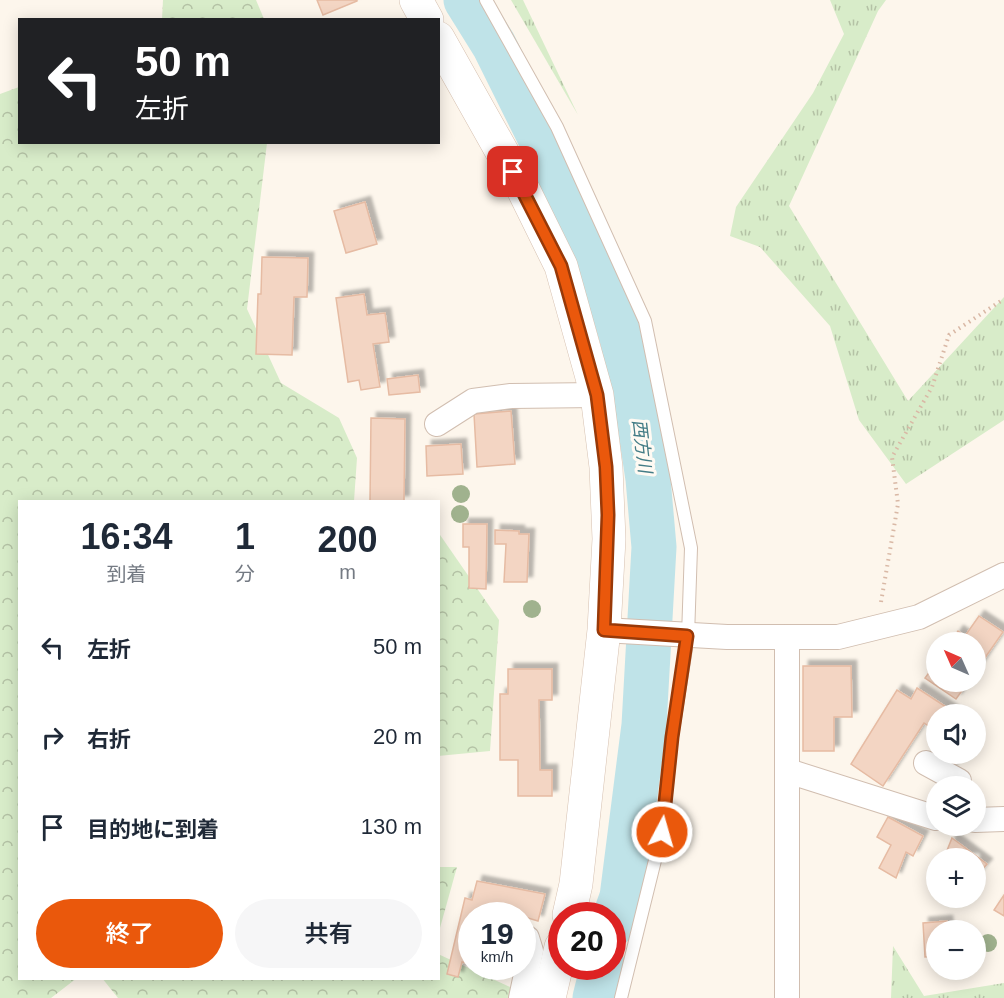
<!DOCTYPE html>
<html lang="ja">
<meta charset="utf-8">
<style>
:root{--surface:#fff;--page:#f6f6f7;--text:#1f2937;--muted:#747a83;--accent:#ea580c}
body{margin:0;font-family:Helvetica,"Noto Sans JP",sans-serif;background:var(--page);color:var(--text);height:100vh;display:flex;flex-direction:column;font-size:22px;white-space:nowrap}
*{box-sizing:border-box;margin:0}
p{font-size:20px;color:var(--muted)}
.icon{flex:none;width:33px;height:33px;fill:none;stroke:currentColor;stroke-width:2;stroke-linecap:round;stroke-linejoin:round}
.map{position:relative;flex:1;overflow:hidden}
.drawer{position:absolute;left:18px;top:500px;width:422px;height:480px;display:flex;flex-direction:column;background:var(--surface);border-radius:0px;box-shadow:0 3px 15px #0003}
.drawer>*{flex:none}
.guide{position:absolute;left:18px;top:18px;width:422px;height:126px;border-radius:0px;box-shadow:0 3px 15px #0003;background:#202124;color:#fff;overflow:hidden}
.needle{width:39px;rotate:315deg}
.fabs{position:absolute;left:926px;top:632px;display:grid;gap:12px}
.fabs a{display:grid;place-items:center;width:60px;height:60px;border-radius:50%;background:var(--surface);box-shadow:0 3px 15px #0003;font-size:30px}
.speed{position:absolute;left:458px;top:902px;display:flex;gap:12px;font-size:30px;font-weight:700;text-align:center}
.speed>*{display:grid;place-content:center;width:78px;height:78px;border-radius:50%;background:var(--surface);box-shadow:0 3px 15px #0003;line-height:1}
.speed small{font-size:15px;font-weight:400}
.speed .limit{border:9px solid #d22;background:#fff;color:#111}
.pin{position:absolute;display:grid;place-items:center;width:51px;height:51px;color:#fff;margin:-26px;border-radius:12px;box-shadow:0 3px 9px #0006}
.me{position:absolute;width:66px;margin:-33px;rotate:6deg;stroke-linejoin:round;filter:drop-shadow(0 0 4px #0008)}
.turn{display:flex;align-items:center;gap:21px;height:126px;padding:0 18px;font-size:27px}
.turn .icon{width:78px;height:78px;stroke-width:2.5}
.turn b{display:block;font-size:42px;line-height:51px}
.eta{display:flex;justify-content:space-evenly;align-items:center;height:102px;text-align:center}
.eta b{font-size:36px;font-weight:600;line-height:42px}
.cta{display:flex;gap:12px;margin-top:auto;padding:12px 18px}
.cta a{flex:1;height:69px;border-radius:36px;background:var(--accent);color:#fff;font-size:24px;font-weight:600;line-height:69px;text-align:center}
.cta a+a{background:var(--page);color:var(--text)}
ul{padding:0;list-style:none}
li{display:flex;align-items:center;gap:18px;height:90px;padding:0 18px}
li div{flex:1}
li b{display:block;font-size:22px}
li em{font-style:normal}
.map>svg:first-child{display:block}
.grass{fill:url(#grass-tufts)}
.forest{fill:url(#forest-crowns)}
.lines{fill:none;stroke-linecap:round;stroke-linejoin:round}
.river{stroke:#bfe3e8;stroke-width:45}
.building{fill:#f3d5c3;stroke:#e6bba3;stroke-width:1.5;filter:url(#shadow)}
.lane-casing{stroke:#d1beb0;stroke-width:14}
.street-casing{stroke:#d1beb0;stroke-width:26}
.secondary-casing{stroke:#d6c0b0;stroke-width:34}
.path{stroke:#d9b8a5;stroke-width:4;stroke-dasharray:1.5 4.5;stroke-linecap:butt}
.lane{stroke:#fff;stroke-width:12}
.street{stroke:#fff;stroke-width:24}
.secondary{stroke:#fff;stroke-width:33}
.tree{fill:#a0b28e}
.route-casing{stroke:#983908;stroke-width:15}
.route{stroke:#ea580c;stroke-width:10}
.labels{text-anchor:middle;stroke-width:6;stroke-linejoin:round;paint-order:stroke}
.water-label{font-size:18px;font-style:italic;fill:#437c86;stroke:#fffaf3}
</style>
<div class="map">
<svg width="1004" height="998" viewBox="0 0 1004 998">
<defs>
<pattern id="grass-tufts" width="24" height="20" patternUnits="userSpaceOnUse" patternTransform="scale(1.5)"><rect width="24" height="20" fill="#d8ecc9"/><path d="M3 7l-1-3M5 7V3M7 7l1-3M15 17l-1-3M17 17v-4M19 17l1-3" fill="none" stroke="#b4c2a5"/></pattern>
<pattern id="forest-crowns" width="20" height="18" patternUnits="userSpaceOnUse" patternTransform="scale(1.5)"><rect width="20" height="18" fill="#d8ecc9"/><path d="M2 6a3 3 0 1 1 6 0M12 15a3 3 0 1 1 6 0" fill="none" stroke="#b4c2a5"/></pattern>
<filter id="shadow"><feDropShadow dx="5.5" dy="-5.5" stdDeviation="1.5" flood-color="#0004"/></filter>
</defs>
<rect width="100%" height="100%" fill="#fdf6ec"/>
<g class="grass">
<path d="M511,0H523L578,115Z"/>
<path d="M830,0H886L878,11L789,206L908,401L1004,297V420L906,484L859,420L830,326L760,247L730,236L736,207L813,93L844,34Z"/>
<path d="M893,946L924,996L1004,983V998H891Z"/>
</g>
<g class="forest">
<path d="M163,0H256L264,19H162Z"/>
<path d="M19,87L20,142L267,143L247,309L281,383L339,418L357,458L354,501H20V978H77L51,998H0V94Z"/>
<path d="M438,532L499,620L490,751L438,756Z"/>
<path d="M438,867H457L438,935Z"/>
<path d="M438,954L521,992L519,998H118L102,978H438Z"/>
</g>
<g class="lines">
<g class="river">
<path d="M466,0L494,45L579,216L606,285L622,338L638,412L648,479L654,547L644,725L622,897L612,925"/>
<path d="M595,998L603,966"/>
</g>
</g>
<g class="building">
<path d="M317,0H357V1L323,15Z"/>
<path d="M365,202L377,244L346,253L334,211Z"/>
<path d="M262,257L308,258L307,297H294L292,355L256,354L258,294H261Z"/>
<path d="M364,294L367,315L385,313L389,342L373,344L380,387L361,390L359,380L348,382L336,298Z"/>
<path d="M418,375L420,392L389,395L387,379Z"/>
<path d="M511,411L515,464L477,467L474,414Z"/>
<path d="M371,418L405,419L404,501H370Z"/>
<path d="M461,444L463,474L427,476L426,446Z"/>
<path d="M463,524H487L486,589L469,588V547H463Z"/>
<path d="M495,530L519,531V534H529L527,582H504L506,544H495Z"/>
<path d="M979,616L1003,632L975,672V642H951L958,631L965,636Z"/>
<path d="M936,663V681H969L956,699L925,678Z"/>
<path d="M803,666H851L852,717H834V751H803Z"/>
<path d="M508,669H552V700H539L540,770H552V796H518V760H500V694H508Z"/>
<path d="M917,688L957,714H936V731L924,723L883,786L851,764L897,690L911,699Z"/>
<path d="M936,750V753H962L951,770L931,757Z"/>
<path d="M888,817L923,836L913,856L906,852L896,878L879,868L891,845L877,837Z"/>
<path d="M952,838L987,864L975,877V858H944Z"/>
<path d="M477,881L545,894L538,921L495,908L494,915H471V964L462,962L458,977L447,974L465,898L472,900Z"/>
<path d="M1004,895V916L994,910Z"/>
<path d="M947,921L948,930H936V956L925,957L923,923Z"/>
</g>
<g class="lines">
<g class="lane-casing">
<path id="lane" d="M486,0L557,127L645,321L691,548L688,636L672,737L662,832L621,998"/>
</g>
<g class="street-casing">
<g id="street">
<path d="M437,424L473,401L511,396L597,395"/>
<path d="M621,631L727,637H838L919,617L1004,575"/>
<path d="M787,637V998"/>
<path d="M926,763L959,781V786"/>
<path d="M788,771L936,818"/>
<path d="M975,820L1004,819"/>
<path d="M521,998L531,951L527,938L522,935"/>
</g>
</g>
<g class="secondary-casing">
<g id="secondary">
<path d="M416,0L427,20"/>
<path d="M438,38L524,191L561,266L597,395L606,467L609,539L604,630L576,884L569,915"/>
<path d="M549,998L561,947"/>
</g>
</g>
<path class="path" d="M881,602L898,504L892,457L932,387L949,335L1004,299"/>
<use href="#lane" class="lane"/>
<use href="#street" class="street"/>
<use href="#secondary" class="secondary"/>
</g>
<g class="tree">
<circle cx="461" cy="494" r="9"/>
<circle cx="460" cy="514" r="9"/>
<circle cx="532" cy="609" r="9"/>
<circle cx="988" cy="943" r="9"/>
</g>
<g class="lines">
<g class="route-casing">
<path id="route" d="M513,172L561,266L597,395L606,467L608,515L604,630L687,636L672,737L662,832"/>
</g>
<use href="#route" class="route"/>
</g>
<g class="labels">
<g class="water-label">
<text transform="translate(642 446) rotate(83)" y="6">西方川</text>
</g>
</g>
</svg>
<div class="fabs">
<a><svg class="needle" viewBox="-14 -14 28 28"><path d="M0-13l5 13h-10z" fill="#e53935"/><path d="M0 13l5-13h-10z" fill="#747a83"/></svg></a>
<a><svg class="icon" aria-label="sound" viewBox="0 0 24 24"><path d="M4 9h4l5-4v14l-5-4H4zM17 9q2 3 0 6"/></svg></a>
<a><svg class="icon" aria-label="layers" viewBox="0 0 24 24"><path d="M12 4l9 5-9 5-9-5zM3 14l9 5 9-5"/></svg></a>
<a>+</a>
<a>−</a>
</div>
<div class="speed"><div>19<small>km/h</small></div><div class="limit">20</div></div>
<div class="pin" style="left:513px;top:172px;background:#d93025"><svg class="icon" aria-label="arrive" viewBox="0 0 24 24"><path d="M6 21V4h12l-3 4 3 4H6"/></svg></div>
<svg class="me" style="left:662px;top:832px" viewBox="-20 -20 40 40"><circle r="17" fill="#ea580c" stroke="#fff" stroke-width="3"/><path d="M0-11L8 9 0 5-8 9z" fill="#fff"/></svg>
<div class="guide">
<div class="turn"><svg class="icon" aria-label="left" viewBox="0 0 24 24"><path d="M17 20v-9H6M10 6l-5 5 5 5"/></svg><div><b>50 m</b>左折</div></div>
</div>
<section class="drawer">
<div class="eta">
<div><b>16:34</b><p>到着</p></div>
<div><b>1</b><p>分</p></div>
<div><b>200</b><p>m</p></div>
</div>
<ul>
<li><svg class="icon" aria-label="left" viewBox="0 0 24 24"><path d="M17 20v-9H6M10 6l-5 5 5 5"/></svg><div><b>左折</b></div><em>50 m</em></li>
<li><svg class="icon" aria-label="right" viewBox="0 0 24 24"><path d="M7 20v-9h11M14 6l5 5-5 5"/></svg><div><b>右折</b></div><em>20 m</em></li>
<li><svg class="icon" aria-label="arrive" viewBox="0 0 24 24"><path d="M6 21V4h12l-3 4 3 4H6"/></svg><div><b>目的地に到着</b></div><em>130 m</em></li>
</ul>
<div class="cta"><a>終了</a><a>共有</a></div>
</section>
</div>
